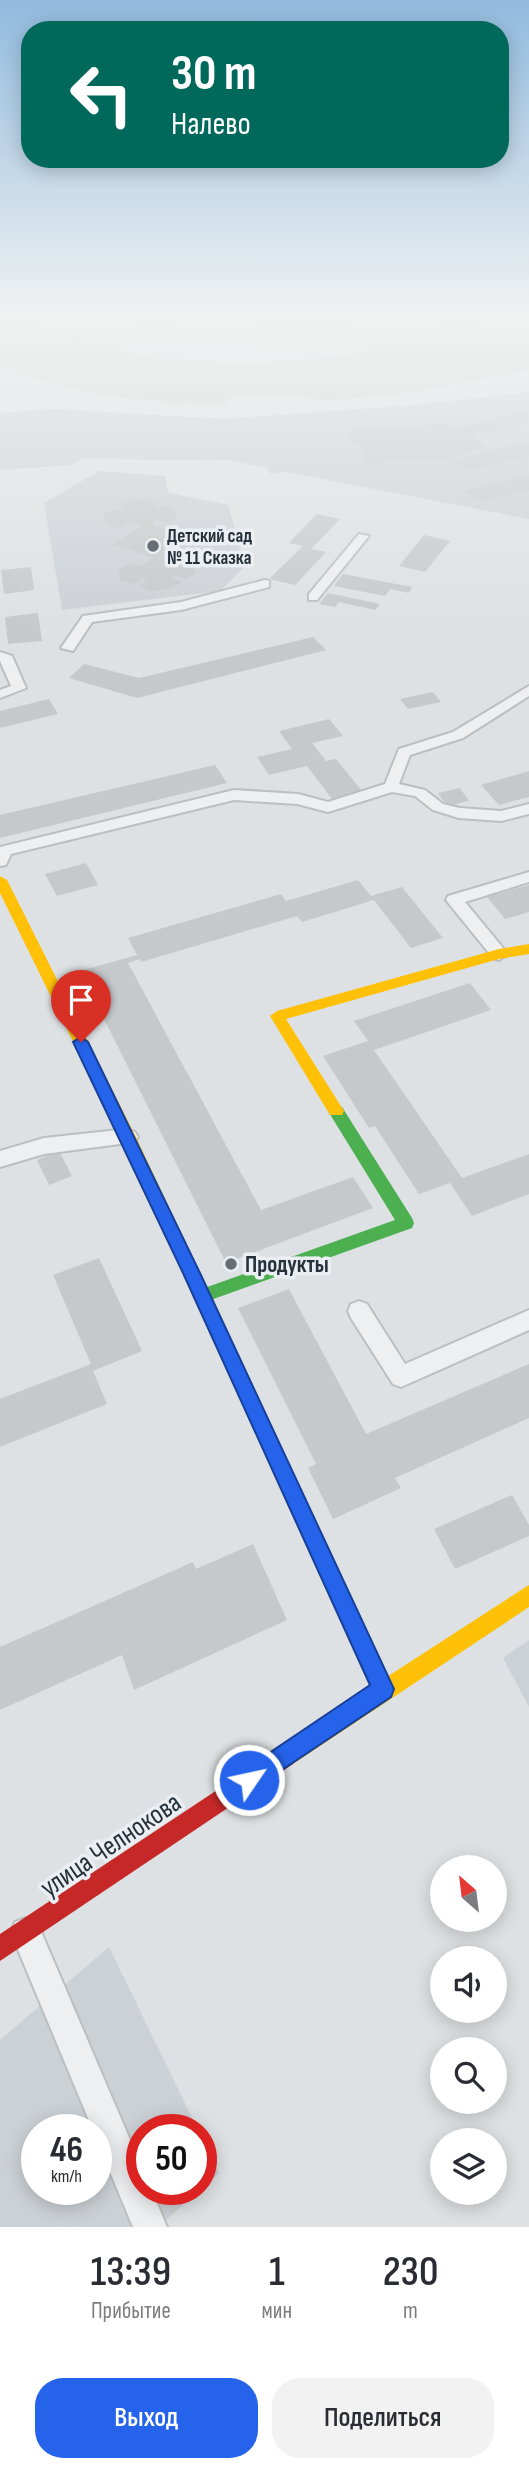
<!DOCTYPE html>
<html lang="ru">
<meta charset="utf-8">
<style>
:root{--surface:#fff;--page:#f2f2f3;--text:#2b2b33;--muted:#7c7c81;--accent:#2563eb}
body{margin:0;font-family:"Sofia Sans Condensed",sans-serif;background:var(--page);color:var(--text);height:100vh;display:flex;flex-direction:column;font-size:26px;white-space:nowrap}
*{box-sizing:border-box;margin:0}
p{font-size:23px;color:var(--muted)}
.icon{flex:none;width:38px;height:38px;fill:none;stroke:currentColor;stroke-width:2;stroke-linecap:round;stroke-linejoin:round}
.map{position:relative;height:2227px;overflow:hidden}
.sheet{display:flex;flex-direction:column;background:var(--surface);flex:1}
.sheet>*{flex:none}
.top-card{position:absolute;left:21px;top:21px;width:488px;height:147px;border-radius:28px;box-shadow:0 4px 18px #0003;background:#00695c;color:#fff;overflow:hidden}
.needle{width:46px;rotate:332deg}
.buttons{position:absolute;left:430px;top:1855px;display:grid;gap:14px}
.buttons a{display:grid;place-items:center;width:77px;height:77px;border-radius:50%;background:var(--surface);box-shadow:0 4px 18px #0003;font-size:35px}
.speed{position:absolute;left:21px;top:2114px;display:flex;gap:14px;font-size:35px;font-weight:700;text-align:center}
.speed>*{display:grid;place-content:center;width:91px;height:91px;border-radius:50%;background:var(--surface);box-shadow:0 4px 18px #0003;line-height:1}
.speed small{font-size:18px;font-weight:400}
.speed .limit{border:10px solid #d22;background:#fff;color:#111}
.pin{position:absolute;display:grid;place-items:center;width:60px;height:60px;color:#fff;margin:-72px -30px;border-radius:50% 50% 50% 0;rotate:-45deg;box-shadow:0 0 7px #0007}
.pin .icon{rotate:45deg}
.me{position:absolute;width:77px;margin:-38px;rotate:56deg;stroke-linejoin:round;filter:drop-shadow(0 0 5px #0008)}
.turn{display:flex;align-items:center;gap:24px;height:147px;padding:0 35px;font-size:32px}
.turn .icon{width:91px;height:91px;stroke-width:2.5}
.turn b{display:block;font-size:49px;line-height:60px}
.eta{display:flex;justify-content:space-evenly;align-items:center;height:119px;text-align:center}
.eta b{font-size:42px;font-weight:600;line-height:49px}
.action{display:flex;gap:14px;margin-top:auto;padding:14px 35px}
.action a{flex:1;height:80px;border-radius:28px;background:var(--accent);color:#fff;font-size:28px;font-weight:600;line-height:80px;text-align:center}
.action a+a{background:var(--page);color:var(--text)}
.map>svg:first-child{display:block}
.built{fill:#ccd1d6;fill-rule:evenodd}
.green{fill:#d0d7cf}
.building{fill:#c6c9cb}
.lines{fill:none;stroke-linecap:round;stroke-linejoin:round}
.street-casing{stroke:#bcbfc1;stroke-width:4}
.street{fill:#edeff0;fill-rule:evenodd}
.fast{fill:#4caf50;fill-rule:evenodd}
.slow{fill:#ffc107;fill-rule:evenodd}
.jam{fill:#c62828;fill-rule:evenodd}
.route{fill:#2563eb;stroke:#184099;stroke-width:2}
.poi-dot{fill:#676f75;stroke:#ebeff3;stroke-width:2.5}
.labels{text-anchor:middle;stroke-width:7;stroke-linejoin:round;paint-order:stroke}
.far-poi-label{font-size:19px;font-weight:bold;fill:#27313a;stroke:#ebeff3;text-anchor:start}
.poi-label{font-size:23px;font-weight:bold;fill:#27313a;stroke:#ebeff3;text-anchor:start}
.near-street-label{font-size:28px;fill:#27313a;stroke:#ebeff3}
</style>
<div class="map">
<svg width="529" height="2227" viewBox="0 0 529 2227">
<rect width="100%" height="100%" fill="#dee1e3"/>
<g class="built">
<path d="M529,392V519L287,472L271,474L266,468L229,460L83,459L72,465L0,470V413L55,409L223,419L416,405Z"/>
<path d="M99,471L165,476L168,493L228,505L245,566L220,591L62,610L44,503Z"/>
<path d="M529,1640V1707L503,1658Z"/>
<path d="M109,1947L198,2130H142V2189H201L158,2227H0V2040ZM37,2130H96V2189H37Z"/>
<path d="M201,2137L219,2173L201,2189Z"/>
</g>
<g class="green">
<path d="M0,316H13L53,331L154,358L250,364L346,356L473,317L478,328L507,329L529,334V370L407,393L326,401L303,396L234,395L225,404C140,403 80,396 0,366Z"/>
<path d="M112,316H141L181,329L254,330L253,321L258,316H372V319C295,347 187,355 112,316Z"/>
</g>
<g class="building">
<path d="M529,410L526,419L529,424L473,437L485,447L448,458L365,463L361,443L353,444L347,430L445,424L453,429Z"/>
<path d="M529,441V456L472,470L451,461Z"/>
<path d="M529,475V490L484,501L463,492Z"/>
<path d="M143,499L158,503L152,507L157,509L163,505L173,508L177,518L167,523L156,520L152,522L154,526L189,534L193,542L164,556L166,562L172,563L178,558L192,562L196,573L186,579L176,575L172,578L183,582L172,588L152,591L139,586L148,581L143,579L134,584L120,580L118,570L130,563L140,566L154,558L113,544L143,526L129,522L119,528L105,523L104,514L114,509L123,512L126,510L118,507L129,500Z"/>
<path d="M317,514L340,519L311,549L326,552L295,585L269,579L303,546L289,543Z"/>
<path d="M424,535L450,541L425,572L399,566Z"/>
<path d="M31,567L34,590L4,594L1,570Z"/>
<path d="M343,574L412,587L409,593L390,589L385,596L334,586Z"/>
<path d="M328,593L380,604L375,610L339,602L335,607L319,604Z"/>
<path d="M38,613L42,641L8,644L5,617Z"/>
<path d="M313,637L326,650L137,698L69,678L84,664L139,678Z"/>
<path d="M433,692L441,702L408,709L400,699Z"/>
<path d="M49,699L58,714L0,728V711Z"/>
<path d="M329,719L343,736L312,743L326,761L336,759L362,791L332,799L307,766L269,775L257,757L292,749L279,731Z"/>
<path d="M215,765L227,783L0,838V815Z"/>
<path d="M529,771V797L499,805L481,785Z"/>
<path d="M460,788L469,801L447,806L438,793Z"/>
<path d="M86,863L98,885L57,896L45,874Z"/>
<path d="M358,880L371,896L402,887L443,938L411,948L374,900L302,922L297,916L141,962L140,959L128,963L261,1210L353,1177L373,1208L226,1263L80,971L137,955L128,938L281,894L286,901Z"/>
<path d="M529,885V912L505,919L487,897Z"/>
<path d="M470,983L491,1010L374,1050L462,1178L529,1154V1194L472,1216L450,1183L419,1194L375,1126L369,1128L323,1056L368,1041L354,1021Z"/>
<path d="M59,1151L72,1176L49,1185L37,1160Z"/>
<path d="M99,1258L142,1351L93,1371L107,1404L0,1447V1399L91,1364L53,1275Z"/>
<path d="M289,1289L366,1434L529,1364V1418L395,1478L401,1488L333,1519L308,1468L316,1464L238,1308Z"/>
<path d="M512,1495L529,1525V1536L455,1569L434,1529Z"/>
<path d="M253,1544L287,1620L134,1690L122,1655L0,1710V1647L193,1562L196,1569Z"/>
</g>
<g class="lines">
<g class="street-casing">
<g id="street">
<path d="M359,534L369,536L317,600H309V594Z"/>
<path d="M265,580L269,581V587L181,610L92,622L73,651L61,648L83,616L181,602Z"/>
<path d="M0,652L12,656L26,688L0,698V690L11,686L0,661Z"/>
<path d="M529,686V696L463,738L410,755L399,784L425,790L443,804L460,808L501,811L529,804V814L501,821L459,818L433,810L415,796L392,792L328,812L297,804L234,800L11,854L6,865L0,866V847L234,790L298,794L328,802L385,784L399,749L453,732Z"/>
<path d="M529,872V882L465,902L508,954L499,960L493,958L446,900L448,896Z"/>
<path d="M128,1129L135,1132L138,1137L135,1142L44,1154L0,1167V1151L44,1138Z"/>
<path d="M359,1301L367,1304L405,1364L529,1310V1330L401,1387L393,1384L351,1318L348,1311L351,1304Z"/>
<path d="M26,1918L37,1922L142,2168V2189H151L167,2227H133L96,2138V2130H93L11,1933L15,1922Z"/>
</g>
</g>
<use href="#street" class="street"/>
<path class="fast" d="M336,1105L342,1107L412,1218L414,1223L412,1228L208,1301L214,1304L391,1681L394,1689L391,1697L383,1700L375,1697L199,1309L202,1304L196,1301L193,1296L196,1291L395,1220L328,1111L330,1107Z"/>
<g class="slow">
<path d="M0,876L7,880L136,1137L217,1309L214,1314L208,1317L202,1314L120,1137L0,893Z"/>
<path d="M529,944V954L499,959L286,1019L344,1111L342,1115H330L270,1016L277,1011L499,949Z"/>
<path d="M529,1585V1607L293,1764L285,1767L277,1764L274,1756L277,1748Z"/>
</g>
<path class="jam" d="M285,1745L293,1748L296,1756L293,1764L0,1961V1934Z"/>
</g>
<linearGradient id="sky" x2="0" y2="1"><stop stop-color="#91badd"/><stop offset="0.5" stop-color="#f0f2f2"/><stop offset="1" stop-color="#f0f2f2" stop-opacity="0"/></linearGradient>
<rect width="529" height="628" fill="url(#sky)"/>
<path class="route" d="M81,1037L88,1042L200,1273L394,1689L391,1697L249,1792L241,1789L237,1780L241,1772L370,1685L183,1273L73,1042Z"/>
<g class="poi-dot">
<circle cx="153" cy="546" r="7"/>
<circle cx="231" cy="1264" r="7"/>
</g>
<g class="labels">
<g class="far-poi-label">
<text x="167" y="542">Детский сад<tspan x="167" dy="22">№ 11 Сказка</tspan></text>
</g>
<g class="poi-label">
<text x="245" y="1272">Продукты</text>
</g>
<g class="near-street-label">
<text transform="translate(110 1844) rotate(-34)" y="10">улица Челнокова</text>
</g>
</g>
</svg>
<div class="buttons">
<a><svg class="needle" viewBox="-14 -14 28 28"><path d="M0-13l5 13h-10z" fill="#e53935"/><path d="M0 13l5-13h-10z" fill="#7c7c81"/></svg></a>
<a><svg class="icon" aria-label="sound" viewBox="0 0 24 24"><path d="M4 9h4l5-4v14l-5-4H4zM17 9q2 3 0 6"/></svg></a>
<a><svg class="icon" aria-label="search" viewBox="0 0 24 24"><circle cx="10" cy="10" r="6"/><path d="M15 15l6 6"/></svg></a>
<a><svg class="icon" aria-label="layers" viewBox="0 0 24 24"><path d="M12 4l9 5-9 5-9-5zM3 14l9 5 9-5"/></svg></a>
</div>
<div class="speed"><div>46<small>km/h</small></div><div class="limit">50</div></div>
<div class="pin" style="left:81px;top:1042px;background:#d93025"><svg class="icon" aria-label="arrive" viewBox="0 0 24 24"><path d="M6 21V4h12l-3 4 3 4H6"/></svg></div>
<svg class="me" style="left:249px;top:1780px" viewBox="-20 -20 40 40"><circle r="17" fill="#2563eb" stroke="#fff" stroke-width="3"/><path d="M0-11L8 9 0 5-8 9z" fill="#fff"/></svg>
<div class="top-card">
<div class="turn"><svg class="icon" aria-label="left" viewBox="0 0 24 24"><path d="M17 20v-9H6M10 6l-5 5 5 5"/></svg><div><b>30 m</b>Налево</div></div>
</div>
</div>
<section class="sheet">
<div class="eta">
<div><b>13:39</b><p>Прибытие</p></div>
<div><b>1</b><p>мин</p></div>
<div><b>230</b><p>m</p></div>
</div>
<div class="action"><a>Выход</a><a>Поделиться</a></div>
</section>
